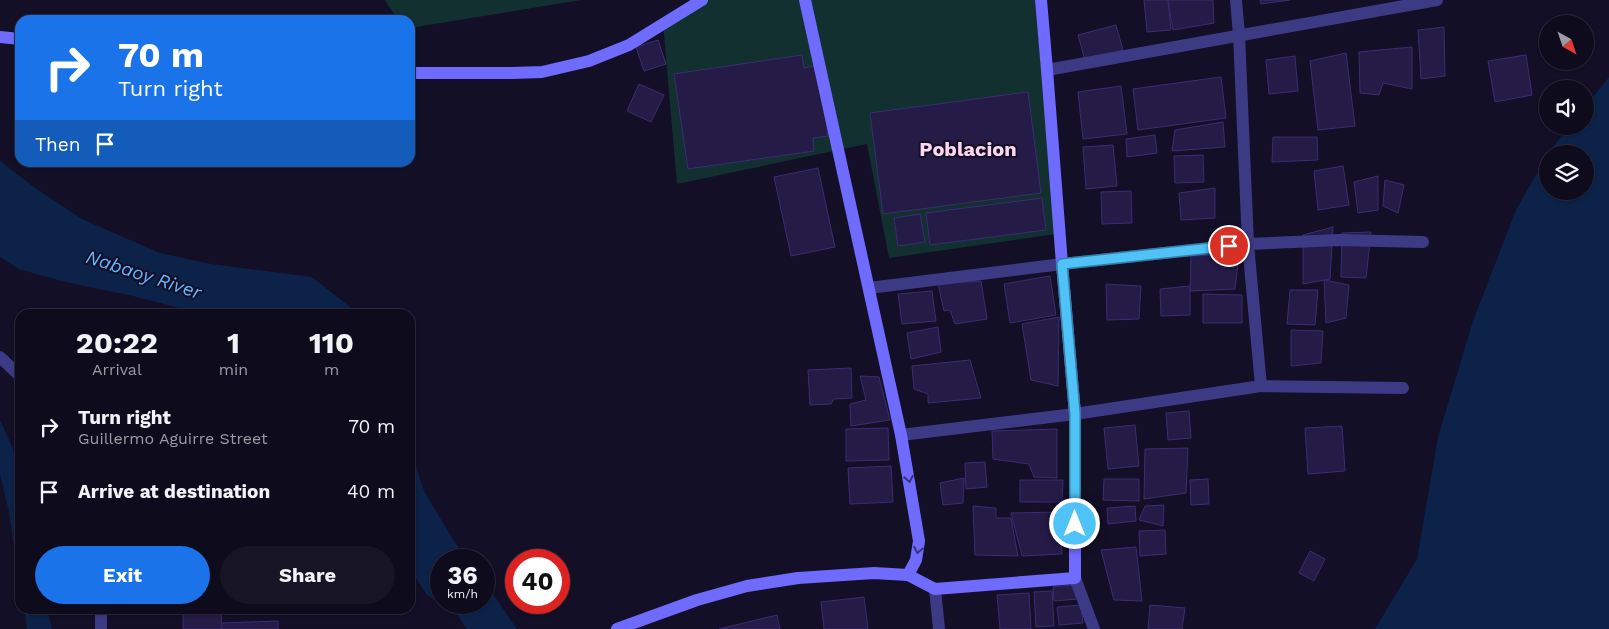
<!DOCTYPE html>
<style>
:root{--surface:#0e0b1c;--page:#171425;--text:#f1f3f6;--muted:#9b9ba3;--line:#2e2b3b;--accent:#1a73e8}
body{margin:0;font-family:"Work Sans",sans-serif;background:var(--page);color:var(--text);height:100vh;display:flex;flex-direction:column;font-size:19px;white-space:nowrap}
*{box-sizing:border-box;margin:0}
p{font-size:16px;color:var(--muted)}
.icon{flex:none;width:28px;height:28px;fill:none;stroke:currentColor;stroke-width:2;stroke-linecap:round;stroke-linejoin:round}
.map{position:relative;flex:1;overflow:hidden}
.drawer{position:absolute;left:15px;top:309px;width:400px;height:305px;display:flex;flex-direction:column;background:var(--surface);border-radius:15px;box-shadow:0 1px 4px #0004,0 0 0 1px var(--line)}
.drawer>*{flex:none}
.guide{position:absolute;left:15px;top:15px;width:400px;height:152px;border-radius:15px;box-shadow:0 1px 4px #0004,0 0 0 1px var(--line);background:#1a73e8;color:#fff;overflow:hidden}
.needle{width:32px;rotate:140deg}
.controls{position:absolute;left:1539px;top:15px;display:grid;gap:10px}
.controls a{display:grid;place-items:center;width:55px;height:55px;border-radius:50%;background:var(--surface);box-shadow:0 1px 4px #0004,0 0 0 1px var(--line);font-size:25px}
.speed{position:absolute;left:430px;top:549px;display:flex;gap:10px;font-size:25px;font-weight:700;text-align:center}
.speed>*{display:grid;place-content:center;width:65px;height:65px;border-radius:50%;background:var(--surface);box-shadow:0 1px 4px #0004,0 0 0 1px var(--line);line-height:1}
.speed small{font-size:12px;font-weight:400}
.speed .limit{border:8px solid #d22;background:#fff;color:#111}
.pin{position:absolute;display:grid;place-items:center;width:42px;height:42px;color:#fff;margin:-21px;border:2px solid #fff;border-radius:50%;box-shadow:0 1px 5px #0007}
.me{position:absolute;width:55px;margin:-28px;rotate:0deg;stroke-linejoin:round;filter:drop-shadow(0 0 4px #0008)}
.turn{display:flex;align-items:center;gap:18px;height:105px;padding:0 20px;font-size:22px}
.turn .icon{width:65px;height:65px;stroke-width:2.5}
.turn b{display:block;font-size:35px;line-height:42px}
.then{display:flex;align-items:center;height:48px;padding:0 20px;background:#0003;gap:10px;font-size:19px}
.eta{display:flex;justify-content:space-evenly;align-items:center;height:85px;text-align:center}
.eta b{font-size:30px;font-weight:700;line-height:35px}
.cta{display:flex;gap:10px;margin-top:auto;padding:10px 20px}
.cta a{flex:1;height:58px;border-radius:30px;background:var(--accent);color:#fff;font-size:20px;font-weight:700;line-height:58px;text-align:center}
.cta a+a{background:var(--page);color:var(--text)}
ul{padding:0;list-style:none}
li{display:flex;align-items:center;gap:15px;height:65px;padding:0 20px}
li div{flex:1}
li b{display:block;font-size:19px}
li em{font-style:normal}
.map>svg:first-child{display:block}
.green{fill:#12302f}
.water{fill:#0c2248}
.building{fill:#241b47;stroke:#3b2d73}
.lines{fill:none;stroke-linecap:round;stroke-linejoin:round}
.street{stroke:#3d3a85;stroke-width:12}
.secondary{stroke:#6f6bff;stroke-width:12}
.oneway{stroke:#38347d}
.route-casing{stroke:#337fa1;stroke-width:12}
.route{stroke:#4fc3f7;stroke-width:9}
.labels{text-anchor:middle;stroke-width:4;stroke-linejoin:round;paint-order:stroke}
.water-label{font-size:19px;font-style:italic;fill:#62b6ff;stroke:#130f26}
.quarter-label{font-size:20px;font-weight:bold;fill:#ffd6f0;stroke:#130f26}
</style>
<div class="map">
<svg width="1609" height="629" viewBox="0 0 1609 629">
<rect width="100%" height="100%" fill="#130f26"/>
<g class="green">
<path d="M385,0H581L410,28V20H398Z"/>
<path d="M707,0H1035L1056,234L889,258L867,144L677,184L663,23Z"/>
</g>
<g class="water">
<path d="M1609,77V629H1375L1417,559L1438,437L1473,321L1516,210L1548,154V191H1585V154H1548L1569,126H1585V107Z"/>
<path d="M0,161L38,190L82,219L160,253L211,264L312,277L359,314H203L133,296L61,281L19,269L0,257Z"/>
<path d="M0,420L20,464V588L9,512L0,474Z"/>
<path d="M410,448L424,491L454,541L468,560H441V602H484V581L517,629H466L457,614L427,595L410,569Z"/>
<path d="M24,609H47L52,629H27Z"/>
</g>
<g class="building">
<path d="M1144,0H1168L1171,30L1147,32Z"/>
<path d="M1168,0H1213L1214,23L1173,30Z"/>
<path d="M1260,0H1290L1261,4Z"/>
<path d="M1116,25L1123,50L1085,60L1078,35Z"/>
<path d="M1444,27L1445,76L1421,79L1418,30Z"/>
<path d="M658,40L666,64L644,71L636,47Z"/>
<path d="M1412,47V89L1383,83L1379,95L1360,93L1359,52Z"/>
<path d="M1346,53L1355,126L1318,130L1310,61Z"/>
<path d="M802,55L804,68L818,65L828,136L813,138L814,151L688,169L674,74Z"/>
<path d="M1526,55L1532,95L1495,102L1488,61Z"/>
<path d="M1295,56L1298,91L1269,94L1266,60Z"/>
<path d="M1221,77L1226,118L1138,130L1133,89Z"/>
<path d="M639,84L664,95L651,122L627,111Z"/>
<path d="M1121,86L1127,134L1083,139L1078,92Z"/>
<path d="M1028,92L1041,193L883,214L870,113Z"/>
<path d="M1223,122L1225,147L1172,151L1175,130Z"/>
<path d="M1155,135L1157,153L1127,157L1126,139Z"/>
<path d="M1273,137H1317L1318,160L1272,162Z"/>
<path d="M1113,145L1117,186L1086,189L1083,147Z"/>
<path d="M1203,155L1204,182L1175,183L1174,156Z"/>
<path d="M1343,166L1349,205L1318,210L1314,171Z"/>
<path d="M818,168L835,247L791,256L774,177Z"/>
<path d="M1378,176V210L1358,213L1354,182Z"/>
<path d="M1385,180L1404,185L1398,213L1383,206Z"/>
<path d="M1215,188V218L1181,220L1179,193Z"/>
<path d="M1131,191L1132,223L1102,224L1101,192Z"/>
<path d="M1042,198L1046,230L930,245L926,213Z"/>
<path d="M920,214L925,242L898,246L894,218Z"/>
<path d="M1333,227L1330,279L1303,284V235Z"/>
<path d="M1371,232L1366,278L1341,277L1342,233Z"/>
<path d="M1239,254L1235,289L1190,291L1191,256Z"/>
<path d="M1050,276L1056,315L1010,323L1004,284Z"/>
<path d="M1324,280L1349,285L1346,318L1326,323Z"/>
<path d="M981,281L987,319L955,324L950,310L944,311L938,284Z"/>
<path d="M1106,284L1141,286L1139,319L1107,320Z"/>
<path d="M1190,286V315L1161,316L1160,289Z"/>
<path d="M1290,290H1318L1315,325L1287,324Z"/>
<path d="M932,291L936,321L902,324L898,294Z"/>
<path d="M1203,294L1242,295V323H1203Z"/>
<path d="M1059,317L1058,386L1031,380L1022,324Z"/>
<path d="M938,327L941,352L911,359L907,333Z"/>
<path d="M1291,330L1323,331L1321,363L1291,366Z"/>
<path d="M970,360L981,398L928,403V394L914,389L912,366Z"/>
<path d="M851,368L852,398L834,399L831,404L810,405L808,370Z"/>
<path d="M860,376L879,377L890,420L851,426L850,404L866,400Z"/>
<path d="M1189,411L1191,438L1168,440L1166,413Z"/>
<path d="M1135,425L1139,466L1108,469L1104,428Z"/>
<path d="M1342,426L1345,471L1308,474L1305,428Z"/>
<path d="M888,428L889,460L846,461V429Z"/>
<path d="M1057,429V478L1034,477L1029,464L993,459L992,431Z"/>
<path d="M1188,448L1186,493L1144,499L1145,449Z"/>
<path d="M985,462L987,487L966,489L965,463Z"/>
<path d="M891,466L893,502L850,504L848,468Z"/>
<path d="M964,478L963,503L943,505L940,483Z"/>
<path d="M1104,479H1139V501L1103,500Z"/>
<path d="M1208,479L1209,504L1191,505L1190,480Z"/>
<path d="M1020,480H1063L1062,502H1020Z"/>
<path d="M1164,505L1163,526L1139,520L1145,506Z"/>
<path d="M973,506L996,508V518H1011L1018,556L975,555Z"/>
<path d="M1135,506L1136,521L1108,524L1107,508Z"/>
<path d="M1060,512L1062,554L1022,556L1011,513Z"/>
<path d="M1165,530L1166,554L1140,556L1139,531Z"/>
<path d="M1136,547L1142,601L1114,600L1101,550Z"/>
<path d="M1310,551L1325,559L1314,581L1299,573Z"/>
<path d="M1073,585L1078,599L1054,601L1053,587Z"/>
<path d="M1052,591L1054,626L1036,627L1034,592Z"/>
<path d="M1029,593L1031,629H1000L997,595Z"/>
<path d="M864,597L868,629H824L821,602Z"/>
<path d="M1081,605L1083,623L1059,625L1057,607Z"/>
<path d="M1150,605L1185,608L1182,629H1148Z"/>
<path d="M183,609H221L222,629H183Z"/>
<path d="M777,615L780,629H719Z"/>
<path d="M278,621V629H222V623Z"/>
</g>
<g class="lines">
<g class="street">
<path d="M1236,0L1239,35L1248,244L1261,386"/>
<path d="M1047,70L1437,0"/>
<path d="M869,288L1062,264L1248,244L1339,240L1423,242"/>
<path d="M0,357L20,376"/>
<path d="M901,435L1075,414L1261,386L1403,388"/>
<path d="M1075,578L1094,629"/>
<path d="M935,589L939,629"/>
<path d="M101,609V629"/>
</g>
<g class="secondary">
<path d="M805,0L901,435L919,541L916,560L908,575"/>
<path d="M0,37L20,39"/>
<path d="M410,73H512L542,72L589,61L629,45L702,0"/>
<path d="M617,629L697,600L747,586L798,578L874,573L908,575L935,589L1075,578V414L1062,264L1047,70L1041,0"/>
</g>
</g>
<defs><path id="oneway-chevron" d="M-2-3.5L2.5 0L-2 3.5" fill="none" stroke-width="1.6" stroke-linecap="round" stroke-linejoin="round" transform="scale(1.25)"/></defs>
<g class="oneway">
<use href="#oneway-chevron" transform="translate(909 479) rotate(80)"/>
<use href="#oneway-chevron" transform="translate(918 550) rotate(101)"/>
</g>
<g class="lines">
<g class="route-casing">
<path id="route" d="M1075,524V414L1062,264L1229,246"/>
</g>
<use href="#route" class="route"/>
</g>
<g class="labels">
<g class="water-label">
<text transform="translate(144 274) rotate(18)" y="7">Nabaoy River</text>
</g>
<g class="quarter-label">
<text x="968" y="156">Poblacion</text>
</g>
</g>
</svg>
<div class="controls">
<a><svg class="needle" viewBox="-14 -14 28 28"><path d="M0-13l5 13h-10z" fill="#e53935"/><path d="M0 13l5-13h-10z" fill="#9b9ba3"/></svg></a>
<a><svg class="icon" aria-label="sound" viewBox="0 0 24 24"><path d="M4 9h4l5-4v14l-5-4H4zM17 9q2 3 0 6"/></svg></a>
<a><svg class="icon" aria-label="layers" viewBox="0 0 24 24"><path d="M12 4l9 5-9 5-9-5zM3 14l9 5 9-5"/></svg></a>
</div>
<div class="speed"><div>36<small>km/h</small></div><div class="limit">40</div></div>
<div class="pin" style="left:1229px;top:246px;background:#d93025"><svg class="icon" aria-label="arrive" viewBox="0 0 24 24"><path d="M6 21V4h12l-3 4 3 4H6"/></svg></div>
<svg class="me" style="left:1075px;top:524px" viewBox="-20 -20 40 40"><circle r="17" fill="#4fc3f7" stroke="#fff" stroke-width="3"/><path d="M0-11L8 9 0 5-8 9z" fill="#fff"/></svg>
<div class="guide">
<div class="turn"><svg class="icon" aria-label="right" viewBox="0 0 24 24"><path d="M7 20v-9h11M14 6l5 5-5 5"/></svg><div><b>70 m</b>Turn right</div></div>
<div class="then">Then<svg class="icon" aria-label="arrive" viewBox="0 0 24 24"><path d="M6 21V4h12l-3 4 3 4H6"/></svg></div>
</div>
<section class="drawer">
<div class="eta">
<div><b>20:22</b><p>Arrival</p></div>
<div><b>1</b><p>min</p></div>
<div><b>110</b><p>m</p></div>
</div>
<ul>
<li><svg class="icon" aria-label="right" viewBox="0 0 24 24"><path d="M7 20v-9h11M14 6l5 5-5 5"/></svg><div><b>Turn right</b><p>Guillermo Aguirre Street</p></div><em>70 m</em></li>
<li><svg class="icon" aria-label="arrive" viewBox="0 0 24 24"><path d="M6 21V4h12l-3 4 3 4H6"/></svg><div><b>Arrive at destination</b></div><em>40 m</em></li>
</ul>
<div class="cta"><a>Exit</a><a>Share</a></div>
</section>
</div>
